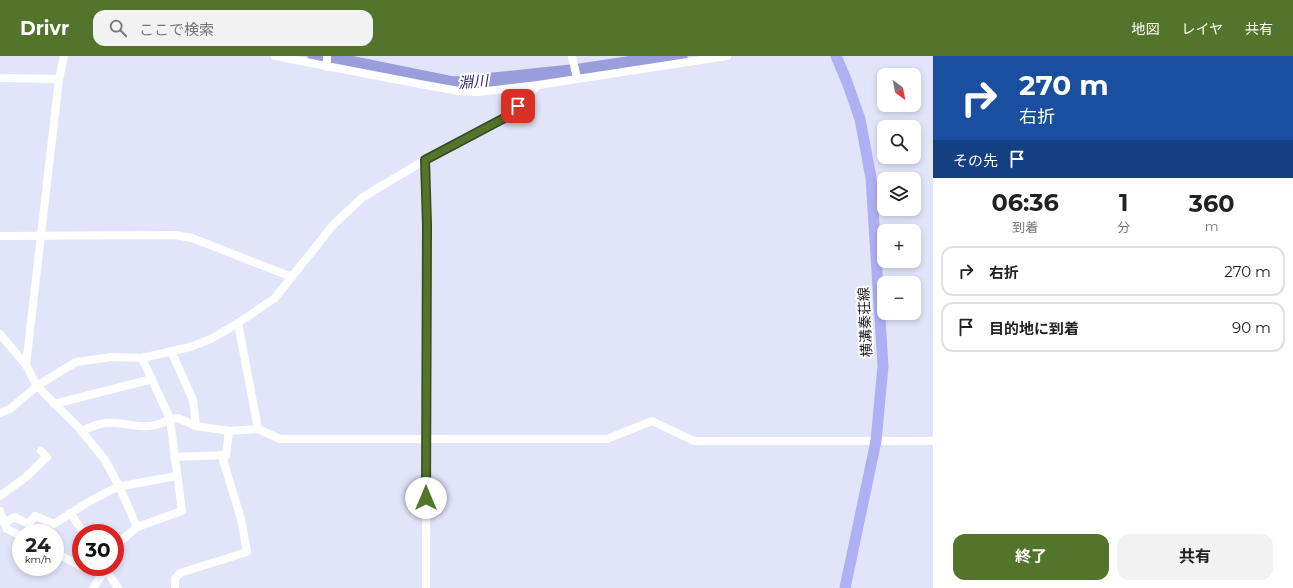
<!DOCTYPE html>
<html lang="ja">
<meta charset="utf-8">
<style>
:root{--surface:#fff;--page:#f2f2f2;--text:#222;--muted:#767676;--line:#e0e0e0;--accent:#52742b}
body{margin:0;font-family:Montserrat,"Noto Sans JP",sans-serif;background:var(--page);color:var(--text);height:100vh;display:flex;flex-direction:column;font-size:15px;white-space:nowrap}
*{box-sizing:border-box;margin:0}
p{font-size:13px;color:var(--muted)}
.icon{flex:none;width:22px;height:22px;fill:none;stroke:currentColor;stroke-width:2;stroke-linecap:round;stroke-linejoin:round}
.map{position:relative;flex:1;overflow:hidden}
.sheet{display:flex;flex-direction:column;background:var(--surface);width:360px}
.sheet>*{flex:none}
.top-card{background:#1a4fa0;color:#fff;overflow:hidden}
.needle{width:26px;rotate:148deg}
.buttons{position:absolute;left:877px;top:12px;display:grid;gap:8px}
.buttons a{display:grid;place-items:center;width:44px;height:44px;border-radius:8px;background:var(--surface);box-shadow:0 2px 6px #0003;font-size:20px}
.speed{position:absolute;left:12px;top:468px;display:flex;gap:8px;font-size:20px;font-weight:700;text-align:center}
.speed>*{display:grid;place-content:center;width:52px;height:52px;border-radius:50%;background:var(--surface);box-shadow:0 2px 6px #0003;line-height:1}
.speed small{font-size:10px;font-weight:400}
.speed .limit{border:6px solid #d22;background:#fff;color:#111}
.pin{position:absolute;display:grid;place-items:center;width:34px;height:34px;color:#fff;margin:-17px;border-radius:8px;box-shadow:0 2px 6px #0006}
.me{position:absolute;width:44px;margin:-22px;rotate:0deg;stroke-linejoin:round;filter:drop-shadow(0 0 3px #0008)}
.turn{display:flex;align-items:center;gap:14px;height:84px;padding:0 20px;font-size:18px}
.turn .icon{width:52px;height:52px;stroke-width:2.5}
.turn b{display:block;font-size:28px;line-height:34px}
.then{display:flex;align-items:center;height:38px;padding:0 20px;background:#0003;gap:8px;font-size:15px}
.eta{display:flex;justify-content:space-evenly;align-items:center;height:68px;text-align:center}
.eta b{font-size:24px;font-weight:700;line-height:28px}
.primary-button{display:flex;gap:8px;margin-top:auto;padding:8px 20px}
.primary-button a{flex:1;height:46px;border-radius:12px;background:var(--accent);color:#fff;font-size:16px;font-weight:700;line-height:46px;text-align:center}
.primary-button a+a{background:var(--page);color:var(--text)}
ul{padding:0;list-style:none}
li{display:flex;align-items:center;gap:12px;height:50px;margin:0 8px 6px;padding:0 12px;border:2px solid var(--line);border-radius:12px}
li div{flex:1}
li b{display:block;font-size:15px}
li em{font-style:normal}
header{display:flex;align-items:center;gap:24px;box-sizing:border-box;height:56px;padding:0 20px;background:var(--accent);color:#fff}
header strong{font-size:19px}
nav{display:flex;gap:22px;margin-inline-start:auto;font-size:14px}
.search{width:280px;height:36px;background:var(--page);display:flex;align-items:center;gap:10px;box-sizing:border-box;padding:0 14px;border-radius:12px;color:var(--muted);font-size:15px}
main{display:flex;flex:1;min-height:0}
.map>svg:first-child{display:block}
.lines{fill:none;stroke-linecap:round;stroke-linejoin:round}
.river{stroke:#999ddc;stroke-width:15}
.minor{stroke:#fff;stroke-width:8}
.major{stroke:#afaff4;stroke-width:11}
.route-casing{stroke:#354b1c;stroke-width:10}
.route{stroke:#52742b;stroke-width:7}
.labels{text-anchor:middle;stroke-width:4;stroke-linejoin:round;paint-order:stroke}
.street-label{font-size:14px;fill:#1a1b22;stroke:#fff}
.water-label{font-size:15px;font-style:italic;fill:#2b256e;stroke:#fff}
</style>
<header>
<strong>Drivr</strong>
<div class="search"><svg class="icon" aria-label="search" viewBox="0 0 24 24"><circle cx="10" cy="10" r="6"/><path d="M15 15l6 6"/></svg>ここで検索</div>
<nav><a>地図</a><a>レイヤ</a><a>共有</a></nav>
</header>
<main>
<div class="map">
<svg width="933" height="532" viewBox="0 0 933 532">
<rect width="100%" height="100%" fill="#e2e5fa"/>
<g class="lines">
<path class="river" d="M315,0L454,28L580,15L680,0"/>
<g class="minor">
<path d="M275,0L425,29L459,35L478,36L538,29L727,0"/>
<path d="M572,0L577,22"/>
<path d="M327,11V0"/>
<path d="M0,22L59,23"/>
<path d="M425,104L427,169L426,532"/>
<path d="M0,180L175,179L192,182L292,221"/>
<path d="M238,267L258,373"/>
<path d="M0,278L26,309L37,330L80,373L105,404L120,432L137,471"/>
<path d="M171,295L193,344L196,370"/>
<path d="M142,302L170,363L178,362L196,370L229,375"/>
<path d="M26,309L59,23L64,0"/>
<path d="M54,348L152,323"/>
<path d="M0,357L10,353L37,330L76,306L112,301L142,302L190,291L211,283L238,267L275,242L333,169L363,141L425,104L510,59L538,29"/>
<path d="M81,375C89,372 97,368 105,367C130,365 144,378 170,363L182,455L137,471L115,490"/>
<path d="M174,401L226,399"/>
<path d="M0,440L26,421L47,401L41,395"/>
<path d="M0,455L7,473L21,480"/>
<path d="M70,457L84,477"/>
<path d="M4,467L15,461L28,468L35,460L54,468L90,445L119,430H122L177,420"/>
<path d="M55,497L81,510"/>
<path d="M84,511L90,514L106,513"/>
<path d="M104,511L118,532"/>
<path d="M93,532L106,513"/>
<path d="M175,532V523L180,517L247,496L241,463L223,404L226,399L229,375L258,373L280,383H607L652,365L694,385H933"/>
</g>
<path class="major" d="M836,0L847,26L860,63L871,122L883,310L876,385L845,532"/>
</g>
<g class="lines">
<g class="route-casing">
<path id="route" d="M426,442L427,169L425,104L510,59L518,50"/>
</g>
<use href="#route" class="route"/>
</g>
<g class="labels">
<g class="street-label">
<text transform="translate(865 266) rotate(-93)" y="5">横溝秦荘線</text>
</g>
<g class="water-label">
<text transform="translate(473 26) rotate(-5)" y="5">淵川</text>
</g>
</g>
</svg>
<div class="buttons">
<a><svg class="needle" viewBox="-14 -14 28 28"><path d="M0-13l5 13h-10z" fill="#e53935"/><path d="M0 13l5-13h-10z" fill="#767676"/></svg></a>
<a><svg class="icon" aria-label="search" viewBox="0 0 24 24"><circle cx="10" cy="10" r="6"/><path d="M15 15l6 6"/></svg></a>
<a><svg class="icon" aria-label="layers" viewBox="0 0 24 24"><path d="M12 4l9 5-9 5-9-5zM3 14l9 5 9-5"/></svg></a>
<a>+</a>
<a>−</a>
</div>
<div class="speed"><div>24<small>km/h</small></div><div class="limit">30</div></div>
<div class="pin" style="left:518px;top:50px;background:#d93025"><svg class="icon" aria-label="arrive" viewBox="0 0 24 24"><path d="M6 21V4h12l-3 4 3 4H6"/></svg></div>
<svg class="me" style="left:426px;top:442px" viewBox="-20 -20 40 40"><circle r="19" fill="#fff"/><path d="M0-13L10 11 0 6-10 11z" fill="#52742b"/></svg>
</div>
<section class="sheet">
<div class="top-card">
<div class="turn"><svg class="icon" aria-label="right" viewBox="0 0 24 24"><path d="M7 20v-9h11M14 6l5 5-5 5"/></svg><div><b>270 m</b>右折</div></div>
<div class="then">その先<svg class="icon" aria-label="arrive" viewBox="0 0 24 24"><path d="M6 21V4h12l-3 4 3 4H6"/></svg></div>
</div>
<div class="eta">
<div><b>06:36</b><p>到着</p></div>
<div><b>1</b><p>分</p></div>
<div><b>360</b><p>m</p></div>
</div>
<ul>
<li><svg class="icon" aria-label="right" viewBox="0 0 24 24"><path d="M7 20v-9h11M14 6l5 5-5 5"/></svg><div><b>右折</b></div><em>270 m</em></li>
<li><svg class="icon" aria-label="arrive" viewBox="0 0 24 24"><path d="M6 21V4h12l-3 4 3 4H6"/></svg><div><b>目的地に到着</b></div><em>90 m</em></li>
</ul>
<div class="primary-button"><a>終了</a><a>共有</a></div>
</section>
</main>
